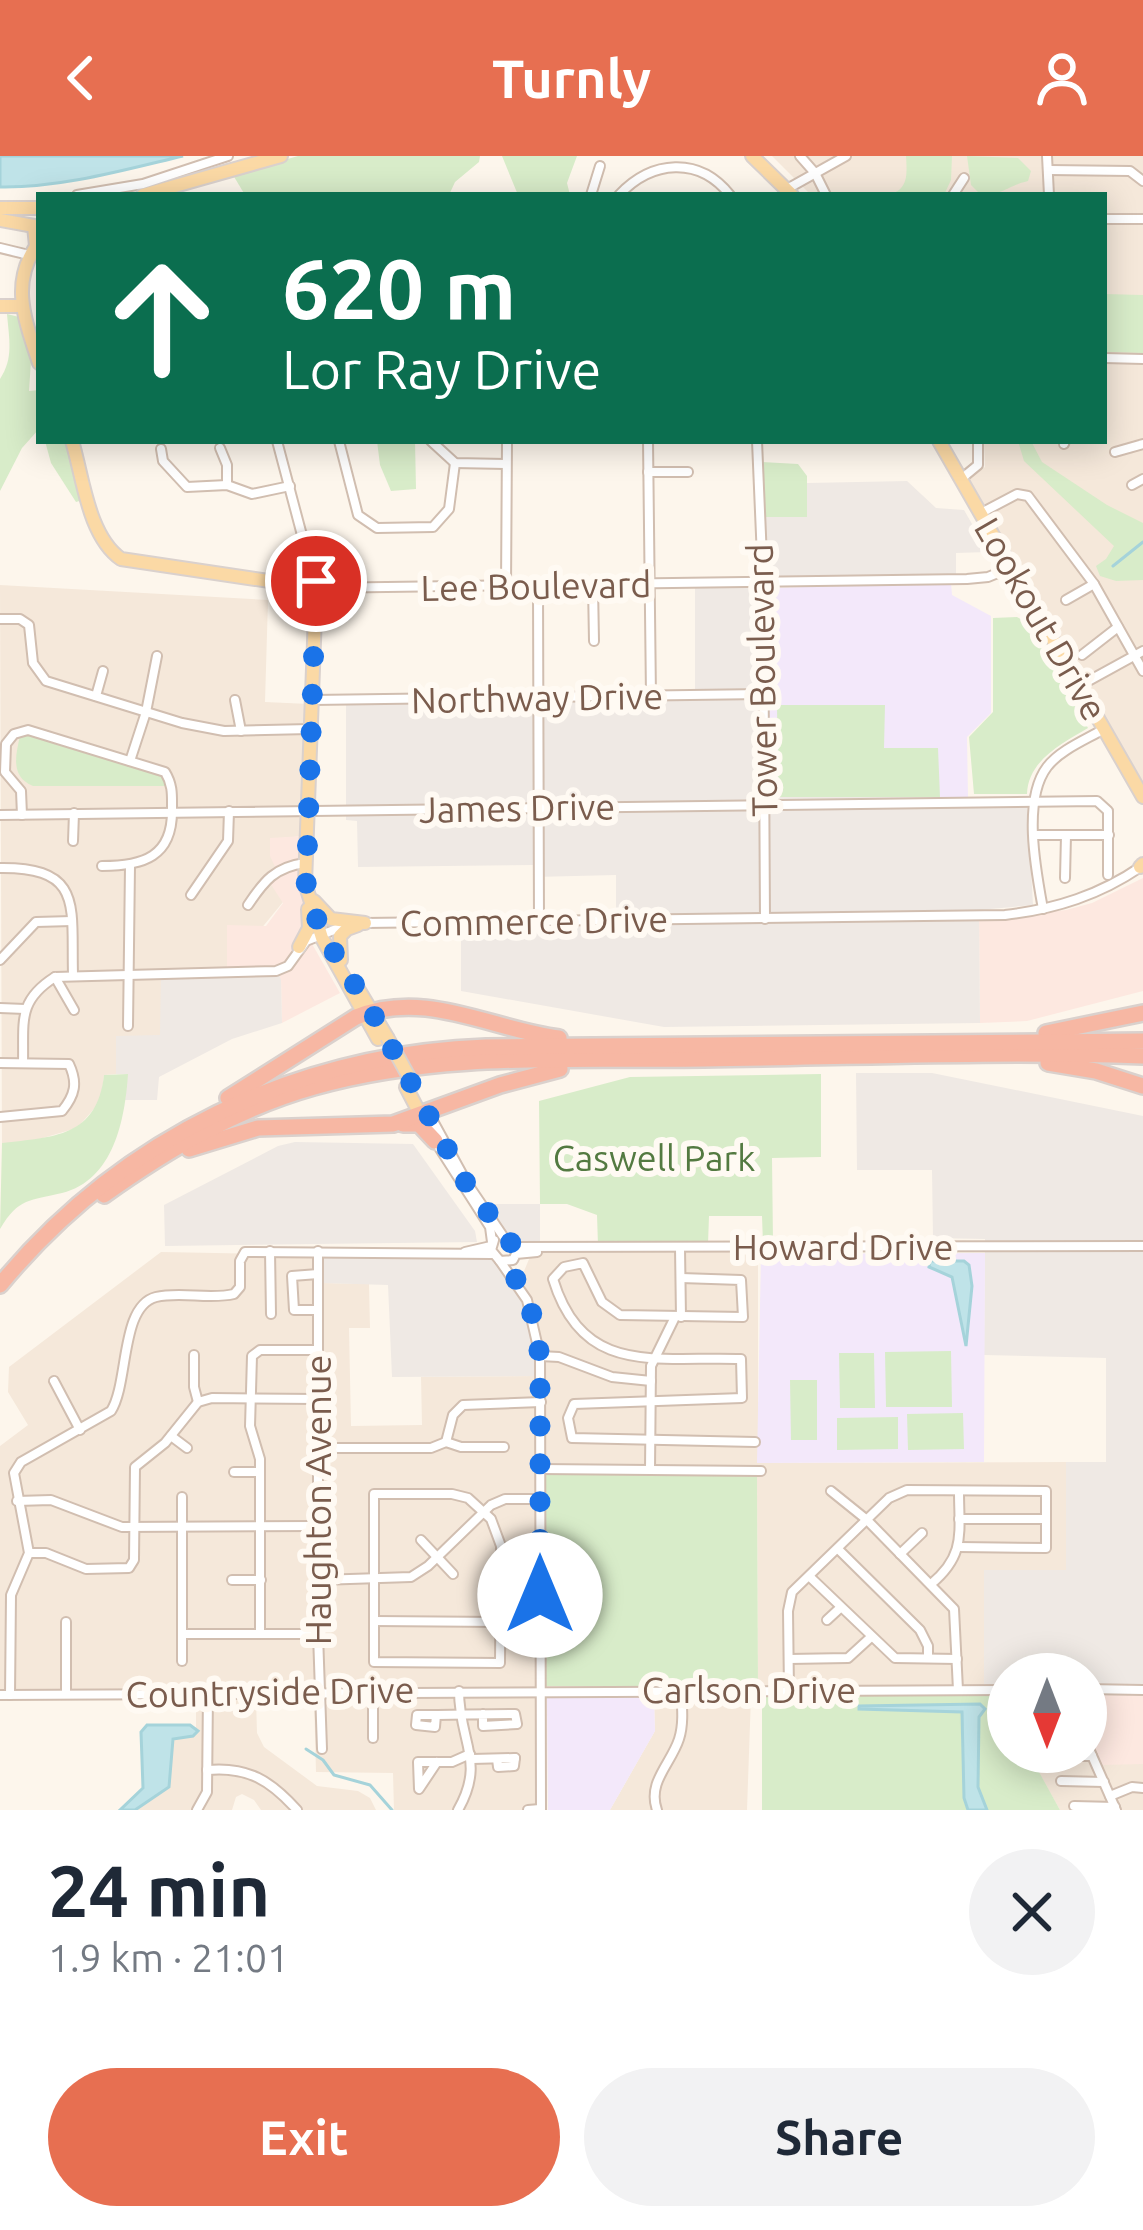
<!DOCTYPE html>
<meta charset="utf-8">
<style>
:root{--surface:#fff;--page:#f2f2f3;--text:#1f2937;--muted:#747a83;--accent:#e76f51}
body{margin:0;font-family:Ubuntu,sans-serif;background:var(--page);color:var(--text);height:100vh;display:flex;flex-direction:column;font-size:45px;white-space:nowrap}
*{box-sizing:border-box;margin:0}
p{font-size:39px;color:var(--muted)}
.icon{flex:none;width:66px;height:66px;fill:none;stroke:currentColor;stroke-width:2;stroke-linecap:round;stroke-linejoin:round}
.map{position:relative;height:1654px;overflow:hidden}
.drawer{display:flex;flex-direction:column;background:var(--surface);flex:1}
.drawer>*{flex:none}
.banner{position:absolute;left:36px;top:36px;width:1071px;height:252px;border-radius:0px;box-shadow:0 6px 30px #0003;background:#0b6e4f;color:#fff;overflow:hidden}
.needle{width:78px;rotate:180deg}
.fabs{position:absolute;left:987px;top:1497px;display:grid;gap:24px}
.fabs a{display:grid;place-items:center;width:120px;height:120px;border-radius:50%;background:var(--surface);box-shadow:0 6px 30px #0003;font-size:60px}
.pin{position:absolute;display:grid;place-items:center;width:102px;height:102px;color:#fff;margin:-51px;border:6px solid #fff;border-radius:50%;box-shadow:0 3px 12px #0007}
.me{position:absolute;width:132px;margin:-66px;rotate:0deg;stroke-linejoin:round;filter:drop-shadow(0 0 9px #0008)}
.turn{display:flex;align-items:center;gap:42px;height:252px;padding:0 48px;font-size:54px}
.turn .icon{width:156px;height:156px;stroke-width:2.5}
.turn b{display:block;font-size:84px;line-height:102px}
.round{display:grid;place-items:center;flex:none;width:126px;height:126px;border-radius:63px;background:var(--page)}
.head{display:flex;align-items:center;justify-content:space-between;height:204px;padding:0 48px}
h1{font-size:72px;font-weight:700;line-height:90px}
.action{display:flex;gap:24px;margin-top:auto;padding:24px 48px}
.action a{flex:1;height:138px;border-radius:72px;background:var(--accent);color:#fff;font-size:48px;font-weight:700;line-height:138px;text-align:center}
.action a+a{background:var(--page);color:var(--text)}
header{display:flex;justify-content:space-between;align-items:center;height:156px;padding:0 48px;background:var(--accent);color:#fff;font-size:54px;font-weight:700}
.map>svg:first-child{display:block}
.residential{fill:#f5e8da}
.commercial{fill:#fde8e0}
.industrial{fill:#efe9e4}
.education{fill:#f3e8fa}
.green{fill:#d8ecc9}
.water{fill:#bfe3e8;stroke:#a5d3da;stroke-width:3}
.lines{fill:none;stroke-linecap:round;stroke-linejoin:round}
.stream{stroke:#a5d3da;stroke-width:3}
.minor-casing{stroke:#d1beb0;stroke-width:12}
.major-casing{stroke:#dad1cd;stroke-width:16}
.highway-casing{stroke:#dad1cd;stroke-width:20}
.minor{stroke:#fff;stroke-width:8}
.major{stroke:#fbd9a5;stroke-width:12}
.highway{stroke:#f7b7a3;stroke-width:15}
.major-bridge-casing{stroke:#dad1cd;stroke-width:16;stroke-linecap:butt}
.major-bridge{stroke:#fbd9a5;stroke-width:12}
.route{stroke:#1a73e8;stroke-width:21;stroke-dasharray:0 37.8}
.labels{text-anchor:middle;stroke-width:12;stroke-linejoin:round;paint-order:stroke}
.street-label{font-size:36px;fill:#7a5c4d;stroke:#fffaf3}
.park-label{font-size:36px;fill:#537a41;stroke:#fffaf3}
</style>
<header><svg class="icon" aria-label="back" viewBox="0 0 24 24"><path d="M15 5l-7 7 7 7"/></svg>Turnly<svg class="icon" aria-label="person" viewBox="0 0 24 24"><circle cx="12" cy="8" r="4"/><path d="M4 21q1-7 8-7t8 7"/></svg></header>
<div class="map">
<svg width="1143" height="1654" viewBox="0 0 1143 1654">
<rect width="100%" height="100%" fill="#fdf6ec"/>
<g class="residential">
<path d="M772,0H1143V632L967,325L985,311L984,285H1104V39H811Z"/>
<path d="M0,429L268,444L265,546L309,548L304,680L270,683L283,746L227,814L160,880H116V918L104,919L101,945L77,972L2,994Z"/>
<path d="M758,1095V1307L1066,1306V1414L984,1415V1537H758L757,1318L544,1316L540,1180L522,1120L532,1096Z"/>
<path d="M161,1096L321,1099L323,1127L369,1128L370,1172H349L351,1270L422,1269L421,1221L538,1220L537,1654H394L393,1617L316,1616L314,1542L256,1543L257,1577L264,1591L317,1630L358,1635L370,1642L376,1654H261L254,1644L242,1638L236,1641L232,1654H127L159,1628V1575L196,1574V1543L0,1544V1290L28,1269L8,1236L9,1211Z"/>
<path d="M654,1540H751L747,1654H610L655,1575Z"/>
<path d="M1086,1565L1102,1608H1143V1654H1060L1033,1606L1025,1603V1596H1086Z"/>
</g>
<g class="commercial">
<path d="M304,680L303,772L340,837L282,867L281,824L227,814V769L266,770L283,747L270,727L278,717L270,700V682Z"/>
<path d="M1143,722V835L1027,865L980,867L979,763L1066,754L1092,747Z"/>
<path d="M1143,1536V1608L1102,1609L1087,1572L1086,1537Z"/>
</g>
<g class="industrial">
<path d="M907,325L936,352L964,354L988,396L956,397V420L766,423L765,361H807V327Z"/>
<path d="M695,432H767L768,641H1027L1033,749L979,754L980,867L664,871L461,835V762H616V719L534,721L533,709L358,711L357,665L346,664V542L695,540Z"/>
<path d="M277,813L281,824L282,867L232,883L159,921L157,944H125L127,918H116V880L160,879L161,814Z"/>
<path d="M856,917H932L1143,960V1531H1086V1518H1008V1531H984V1414H1066V1306H1106V1202L984,1199L985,1083L933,1082L932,1014H857Z"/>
<path d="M295,986L413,988L475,1075L477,1086L165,1090L164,1049L278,990Z"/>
<path d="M485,1048H540V1086H505Z"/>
<path d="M321,1099H498L523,1142L536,1186L538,1220L392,1221L388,1129L322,1127Z"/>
</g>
<g class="education">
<path d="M951,427L952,439L991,460V557L967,581L968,641H768L767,432Z"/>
<path d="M985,1097L984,1306L757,1307L761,1098Z"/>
<path d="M654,1540L655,1575L610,1654H548L547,1542Z"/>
</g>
<g class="green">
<path d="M298,0H480L479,6L455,26L449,39H245L233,19Z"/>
<path d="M502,0H577L567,27L570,39H518Z"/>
<path d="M906,0H952L951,24L944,39H889C909,33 907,18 906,0Z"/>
<path d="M967,0L1018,2L1031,15L1028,25C1007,30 1004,39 981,39L971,29Z"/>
<path d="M1104,138L1143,139V197L1104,196Z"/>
<path d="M7,158L19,161L31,205L29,235L39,234V273L22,292L0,335V223C14,202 9,183 7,158Z"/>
<path d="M45,285H66L83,344L76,346L51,307Z"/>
<path d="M377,285H415L416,333L391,335L380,309Z"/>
<path d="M1018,285H1031L1042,306L1107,349L1143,367V424L1116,425L1100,420L1096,410L1106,403L1114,390L1024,305Z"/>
<path d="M762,306L798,308L807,320V361H765Z"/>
<path d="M1017,461L1031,469L1088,572C1063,587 1028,604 1027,638H974L969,581L993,556V462Z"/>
<path d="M777,549H885L884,592H938L940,641H778Z"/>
<path d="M34,579L163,620L168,630H33C11,621 15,601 20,580Z"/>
<path d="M128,918C125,963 114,1024 62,1037C30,1045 19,1041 0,1073L2,987C54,981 97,981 104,919Z"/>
<path d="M821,918V1001L772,1002L773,1087L763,1088L762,1060H709L708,1088L598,1089L597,1059L567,1048H540L539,945L630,921Z"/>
<path d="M951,1195L952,1251H886L885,1196Z"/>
<path d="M839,1197H874L875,1252H840Z"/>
<path d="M790,1224H817V1284H791Z"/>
<path d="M963,1257L964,1293L908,1294L907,1258Z"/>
<path d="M898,1261V1293L837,1294V1262Z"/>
<path d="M544,1317L757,1318L758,1531L545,1530Z"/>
<path d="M1008,1538V1596H1025L1026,1603L1033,1605L1060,1654H762V1539Z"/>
</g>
<g class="water">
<path d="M0,0H183C124,14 61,32 0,31Z"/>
<path d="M930,1105H964L969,1109L972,1130L966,1190L952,1121L929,1111Z"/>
<path d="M980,1548L985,1553L979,1561L978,1631L987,1654H968L964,1642L962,1556L859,1553V1550Z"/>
<path d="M147,1569H190L198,1575L193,1580L173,1583L169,1631L135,1654H120L143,1632L141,1576Z"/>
</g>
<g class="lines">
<g class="stream">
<path d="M1113,410L1143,386"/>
<path d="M306,1593L323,1604L334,1619L370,1629L392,1654"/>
</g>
<g class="minor-casing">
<g id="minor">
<path d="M800,0L815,17L826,39"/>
<path d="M1047,0L1049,39"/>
<path d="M1049,14L1130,15L1143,25"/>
<path d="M787,33L846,0"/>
<path d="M77,39L143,28L228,0"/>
<path d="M591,39L600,10"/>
<path d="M619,39C652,4 699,0 730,39"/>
<path d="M953,39L964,22"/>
<path d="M1104,63H1143"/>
<path d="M0,92L29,99"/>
<path d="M1104,202L1143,203"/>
<path d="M277,285L316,432L967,423L988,421L1010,412"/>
<path d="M339,285L358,359L377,372L433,371L449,353L455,307"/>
<path d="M431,285L455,307L506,308"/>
<path d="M648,285L651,541"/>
<path d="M757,285L763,426L765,763"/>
<path d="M1064,288L1065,285"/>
<path d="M220,292L227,309V329"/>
<path d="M161,293L163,305L187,331L227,329L252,338L290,330"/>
<path d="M1115,296L1143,288"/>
<path d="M648,316H688"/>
<path d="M961,323L978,309V285"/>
<path d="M1132,329L1143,323"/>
<path d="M981,357L1017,338L1028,340L1094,428L1143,515"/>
<path d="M593,430L594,485"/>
<path d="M506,431L507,285"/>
<path d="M538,431L539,766"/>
<path d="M1066,444L1094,428"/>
<path d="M0,463H20L29,469L33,507L46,525L182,567L224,575L310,573"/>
<path d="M1082,499L1118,471"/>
<path d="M1081,529L1143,495"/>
<path d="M96,540L103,515"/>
<path d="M235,544L241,575"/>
<path d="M313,544L763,538"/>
<path d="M130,605L146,556L157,500"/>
<path d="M0,659L1097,645L1108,655V719"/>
<path d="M22,659L21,635L5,616L6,588L14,578L28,574L165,616C173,629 172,639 172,653C173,701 143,710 102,710"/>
<path d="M1034,679H1109"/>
<path d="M73,685L74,657"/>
<path d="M0,712C84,711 71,751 73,818"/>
<path d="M1065,722L1066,679"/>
<path d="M191,739L228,685L229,655"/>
<path d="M248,749C264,725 275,711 305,707"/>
<path d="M1043,753C1036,715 1022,644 1047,611C1060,594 1085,584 1104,573"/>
<path d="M364,767L1005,759C1056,753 1100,739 1142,710"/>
<path d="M0,804L36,766L72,765"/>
<path d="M55,821L74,854"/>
<path d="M0,852L25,853"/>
<path d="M128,870L130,710"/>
<path d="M0,907L69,908C78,927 75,939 62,955L0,961"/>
<path d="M23,907C24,866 17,845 55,821L276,815L288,810L306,785L349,768"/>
<path d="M428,956L467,1027L505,1083"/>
<path d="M435,985L490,1071L492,1086"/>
<path d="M494,1084L491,1094L500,1105L513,1104L516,1098L537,1096"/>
<path d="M514,1091L1143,1090"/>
<path d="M680,1092L681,1161"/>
<path d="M270,1095L271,1158"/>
<path d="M318,1095V1478L322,1593"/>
<path d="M465,1096L491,1090"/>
<path d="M500,1105L527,1144L540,1200L541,1654"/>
<path d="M681,1122L741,1124L743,1161L620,1159L602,1146L583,1107L564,1111L553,1123C583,1221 656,1200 741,1203L742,1242L574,1248L568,1262L572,1282L755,1286"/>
<path d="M318,1154H294L292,1120L318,1118"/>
<path d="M194,1199V1231L198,1246"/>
<path d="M540,1200L559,1201L612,1221L651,1225"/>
<path d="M54,1225L80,1274"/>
<path d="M171,1280L187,1292"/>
<path d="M446,1286L453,1259L463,1249L541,1246"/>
<path d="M446,1286L461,1291H504"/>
<path d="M318,1292H431L446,1286"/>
<path d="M540,1313L761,1315"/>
<path d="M650,1313L651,1210L675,1161"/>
<path d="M234,1316H260"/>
<path d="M831,1335L867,1364L954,1453L958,1534"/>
<path d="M374,1338H452L468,1342L491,1363L501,1390L500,1507L374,1506Z"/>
<path d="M17,1345L51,1344L122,1371L317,1370"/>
<path d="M959,1363H1046"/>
<path d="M421,1384L453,1418"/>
<path d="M838,1393L920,1474L928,1490V1502"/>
<path d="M29,1397H46L86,1413L129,1412L134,1404L135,1311L165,1287L198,1246L212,1242L318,1243"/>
<path d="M900,1398L922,1377"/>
<path d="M810,1421L895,1502L957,1503"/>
<path d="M232,1424H261"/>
<path d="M319,1424L411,1421L428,1410L491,1349L505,1343H540"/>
<path d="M931,1428C966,1399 959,1377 959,1335"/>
<path d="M827,1464L840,1452"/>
<path d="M374,1465L501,1466"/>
<path d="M182,1478H318"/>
<path d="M260,1478V1303L250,1270L252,1200L260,1194H317"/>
<path d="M789,1503L848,1502L871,1481"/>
<path d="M182,1505V1341"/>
<path d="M1086,1533L1143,1534"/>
<path d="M373,1535V1582"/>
<path d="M789,1535L788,1455L792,1436L889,1342L907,1334L1046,1335V1392L959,1391"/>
<path d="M66,1538V1466"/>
<path d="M0,1539L1008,1534"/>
<path d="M10,1539L11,1439L29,1397L14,1317L21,1306L111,1255C129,1227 120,1150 156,1141C181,1135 209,1144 234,1138L240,1131V1105L245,1096L492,1098"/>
<path d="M436,1559L435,1571L416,1569L417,1559C450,1559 483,1558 515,1558L517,1568L483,1570V1558"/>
<path d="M1086,1586L1116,1654"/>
<path d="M1037,1600H1092"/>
<path d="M472,1603L515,1602"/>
<path d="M497,1603L498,1611L514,1610L515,1602"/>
<path d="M437,1606L419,1633L418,1606H452L470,1598"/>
<path d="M207,1614C248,1610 271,1625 297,1654"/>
<path d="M1061,1625L1104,1626"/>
<path d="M1110,1640L1132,1631L1143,1632"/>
<path d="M1074,1650L1115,1651"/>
<path d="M197,1654L207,1636L208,1537"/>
<path d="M458,1654C486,1605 459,1586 459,1535"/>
<path d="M528,1654L540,1653"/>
<path d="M657,1654C647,1626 671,1608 679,1583C684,1568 682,1550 681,1534"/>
</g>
</g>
<g class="major-casing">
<g id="major">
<path d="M752,0L792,39"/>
<path d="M143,39L281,0"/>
<path d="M0,52H39"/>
<path d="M0,64L34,70L36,90"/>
<path d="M39,86C9,126 25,164 39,207"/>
<path d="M0,150H22"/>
<path d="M72,285C83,321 88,380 121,403L316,432L305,727L322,782L378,883"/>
<path d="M939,285L1143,641"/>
<path d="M1140,711L1143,708"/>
<path d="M314,745L331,763L365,767"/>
<path d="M299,791L309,772L308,753"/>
<path d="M341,804L340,780L347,773L358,769"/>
<path d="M354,826L387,881"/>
<path d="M406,931L420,958"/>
</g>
</g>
<g class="highway-casing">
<g id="highway">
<path d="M1046,877L1143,857"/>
<path d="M1048,907L1096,915L1143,930"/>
<path d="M228,942L356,861C426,833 490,873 559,882"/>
<path d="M403,968H419L435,985"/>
<path d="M189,993L258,972L393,968L500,929L560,913"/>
<path d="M104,1039C169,993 236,953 314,931C440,895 575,905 704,903C850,901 997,895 1143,900"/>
<path d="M0,1129C121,982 296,898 486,891L1143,885"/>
</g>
</g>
<use href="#minor" class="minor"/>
<use href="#major" class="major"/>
<use href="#highway" class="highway"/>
<g class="major-bridge-casing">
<path id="major-bridge" d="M387,881L414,930"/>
</g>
<use href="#major-bridge" class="major-bridge"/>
</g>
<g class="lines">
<path class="route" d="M316,425L306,734L322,777L372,856L466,1027L514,1091L516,1125L532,1158L540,1200V1439"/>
</g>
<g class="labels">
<g class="street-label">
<text transform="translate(536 430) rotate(-1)" y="13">Lee Boulevard</text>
<text transform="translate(1041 463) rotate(60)" y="13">Lookout Drive</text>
<text transform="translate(762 524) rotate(-91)" y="13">Tower Boulevard</text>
<text transform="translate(537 542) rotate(-1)" y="13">Northway Drive</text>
<text transform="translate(517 652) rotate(-1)" y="13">James Drive</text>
<text transform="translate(534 765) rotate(-1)" y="13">Commerce Drive</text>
<text x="843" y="1104">Howard Drive</text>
<text transform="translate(318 1344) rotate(-90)" y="13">Haughton Avenue</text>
<text x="749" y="1547">Carlson Drive</text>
<text transform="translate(270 1536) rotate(-1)" y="13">Countryside Drive</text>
</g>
<g class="park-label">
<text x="654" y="1015">Caswell Park</text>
</g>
</g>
</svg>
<div class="fabs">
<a><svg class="needle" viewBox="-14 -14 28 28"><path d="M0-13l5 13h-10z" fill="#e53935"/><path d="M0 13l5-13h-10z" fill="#747a83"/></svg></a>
</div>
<div class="pin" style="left:316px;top:425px;background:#d93025"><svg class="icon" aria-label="arrive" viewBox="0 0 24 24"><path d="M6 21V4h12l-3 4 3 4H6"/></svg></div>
<svg class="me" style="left:540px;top:1439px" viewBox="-20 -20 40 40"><circle r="19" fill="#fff"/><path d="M0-13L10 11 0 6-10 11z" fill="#1a73e8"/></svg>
<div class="banner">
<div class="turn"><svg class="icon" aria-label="ahead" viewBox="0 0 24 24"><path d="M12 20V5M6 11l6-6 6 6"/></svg><div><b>620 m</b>Lor Ray Drive</div></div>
</div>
</div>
<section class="drawer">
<div class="head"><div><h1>24 min</h1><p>1.9 km · 21:01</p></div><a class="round"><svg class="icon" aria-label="close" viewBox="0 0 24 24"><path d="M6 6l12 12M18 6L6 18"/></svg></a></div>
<div class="action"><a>Exit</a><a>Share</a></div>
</section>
